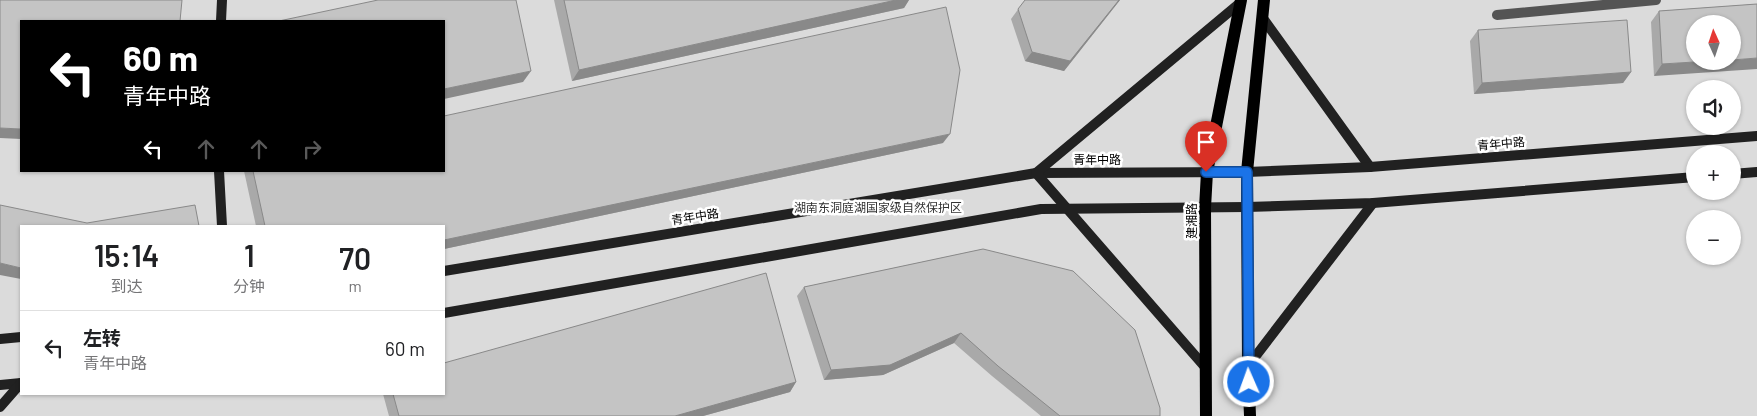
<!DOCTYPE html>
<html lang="zh">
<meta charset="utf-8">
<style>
:root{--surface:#fff;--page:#f2f2f2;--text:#202124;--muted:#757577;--line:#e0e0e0}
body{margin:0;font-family:Barlow,"Noto Sans SC",sans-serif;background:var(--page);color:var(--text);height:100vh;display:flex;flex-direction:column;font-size:19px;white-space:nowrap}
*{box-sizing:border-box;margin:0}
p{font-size:16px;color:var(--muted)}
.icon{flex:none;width:28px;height:28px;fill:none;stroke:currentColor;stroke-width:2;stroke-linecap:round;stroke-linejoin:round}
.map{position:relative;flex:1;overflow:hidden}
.sheet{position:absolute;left:20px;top:225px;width:425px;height:170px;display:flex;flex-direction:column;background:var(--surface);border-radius:0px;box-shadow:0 1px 4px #0004}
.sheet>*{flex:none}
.guide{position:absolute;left:20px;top:20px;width:425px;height:152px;border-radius:0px;box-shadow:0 1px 4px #0004;background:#000;color:#fff;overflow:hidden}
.needle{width:32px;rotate:357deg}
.tools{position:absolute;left:1686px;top:15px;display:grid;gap:10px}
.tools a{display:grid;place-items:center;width:55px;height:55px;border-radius:50%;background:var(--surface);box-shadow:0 1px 4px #0004;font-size:25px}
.pin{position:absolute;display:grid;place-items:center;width:42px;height:42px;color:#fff;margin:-51px -21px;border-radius:50% 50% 50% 0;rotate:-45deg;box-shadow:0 0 5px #0007}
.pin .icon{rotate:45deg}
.me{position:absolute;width:55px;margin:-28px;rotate:358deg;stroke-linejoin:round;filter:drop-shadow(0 0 4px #0008)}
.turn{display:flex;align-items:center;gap:18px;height:105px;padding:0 20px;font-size:22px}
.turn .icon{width:65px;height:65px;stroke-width:2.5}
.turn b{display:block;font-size:35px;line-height:42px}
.lanes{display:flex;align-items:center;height:48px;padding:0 20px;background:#0003;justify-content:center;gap:25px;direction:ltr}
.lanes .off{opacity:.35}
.eta{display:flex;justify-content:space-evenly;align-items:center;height:85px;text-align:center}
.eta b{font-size:30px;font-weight:600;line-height:35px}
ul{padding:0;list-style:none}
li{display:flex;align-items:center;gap:15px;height:75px;padding:0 20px;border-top:1px solid var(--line)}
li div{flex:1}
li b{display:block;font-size:19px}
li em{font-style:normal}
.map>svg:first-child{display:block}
.green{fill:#dbdbdb;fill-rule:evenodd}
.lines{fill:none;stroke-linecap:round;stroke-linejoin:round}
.primary-casing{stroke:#dbdbdb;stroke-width:14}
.street{stroke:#545454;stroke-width:10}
.secondary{stroke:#212121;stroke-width:10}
.primary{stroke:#000;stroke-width:12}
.wall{fill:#a9a9a9}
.shaded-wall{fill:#898989}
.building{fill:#c4c4c4;stroke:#898989}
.route-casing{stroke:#114b97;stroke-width:12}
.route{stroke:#1a73e8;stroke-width:9}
.labels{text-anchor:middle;stroke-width:5;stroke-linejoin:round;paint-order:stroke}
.street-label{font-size:12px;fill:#000;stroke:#fff}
.park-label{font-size:12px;fill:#323232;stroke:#fff}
</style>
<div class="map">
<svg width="1757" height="416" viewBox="0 0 1757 416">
<rect width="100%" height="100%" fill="#fff"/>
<path class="green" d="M0,0H1757V416H0ZM21,21H444V171H21ZM1695,24H1732V61H1695ZM1695,89H1732V126H1695ZM1695,154H1732V191H1695ZM1695,219H1732V256H1695ZM21,226H444V394H21Z"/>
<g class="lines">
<g class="primary-casing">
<g id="primary">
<path d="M1206,416L1205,208L1207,172L1241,0"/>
<path d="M1250,416L1248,366L1247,172L1264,0"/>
</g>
</g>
<path class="street" d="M1497,15L1656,0"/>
<g class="secondary">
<path d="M1262,17L1370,167"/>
<path d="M221,21L222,0"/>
<path d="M219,171L222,226"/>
<path d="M1732,174L1757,172"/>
<path d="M444,271L1036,173L1247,172L1370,167L1757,136"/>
<path d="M444,313L1041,209L1247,207L1373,203L1695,177"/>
<path d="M0,339L21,337"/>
<path d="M1248,366L1373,203"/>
<path d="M1205,367L1036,173L1240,3"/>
<path d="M0,385L21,383"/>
<path d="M0,407L21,383"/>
</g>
<use href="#primary" class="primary"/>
</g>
<g class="wall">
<path d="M554,0H909L904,8L572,81Z"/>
<path d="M1025,0H1120L1064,71L1025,61L1011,19Z"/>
<path d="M1757,4L1654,76L1651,22L1659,11Z"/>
<path d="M1478,30L1631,72L1623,83L1474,94L1470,41Z"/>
<path d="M943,143L444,249V226H256L244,171H444Z"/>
<path d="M983,249L1160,416H1041L992,376L954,343L883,375L824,380L797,296L804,287Z"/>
<path d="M796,382L790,392L703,416H389L383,394H444Z"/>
</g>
<g class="shaded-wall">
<path d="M896,0H909L904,8L572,81L579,70Z"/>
<path d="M1119,0H1120L1064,71L1025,61L1032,52Z"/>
<path d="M1757,58V69L1654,76L1662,64L1710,61H1732V60Z"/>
<path d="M531,71L523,82L444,99V89Z"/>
<path d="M1631,72L1623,83L1474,94L1482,83Z"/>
<path d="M0,128L21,129V139L0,138Z"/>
<path d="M950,134L943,143L444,249V240Z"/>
<path d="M0,263L21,268V279L0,275Z"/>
<path d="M961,333L954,343L883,375L824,380L831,370Z"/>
<path d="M796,382L790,392L703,416H675Z"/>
</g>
<g class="building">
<path d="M0,0H182L180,21H21V129L0,128Z"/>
<path d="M378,0H516L531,71L444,89V21H279Z"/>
<path d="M564,0H896L579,70Z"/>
<path d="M1025,0H1119L1070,61L1032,52L1018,9Z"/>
<path d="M1757,4V58L1732,60V24H1695V61H1710L1662,64L1659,11Z"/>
<path d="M946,7L960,70L950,134L444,240V226H265L253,171H444V116Z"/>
<path d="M1627,20L1631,72L1482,83L1478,30Z"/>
<path d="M0,205L87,223L195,205L199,226H21V268L0,263Z"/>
<path d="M983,249L1073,271L1135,330L1160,408V416H1060L998,366L961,333L890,365L831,370L804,287Z"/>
<path d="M766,273L796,382L675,416H399L393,394H444V363Z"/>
</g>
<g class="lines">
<g class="route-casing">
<path id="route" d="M1206,172H1247L1249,382"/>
</g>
<use href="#route" class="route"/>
</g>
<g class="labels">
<g class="street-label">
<text transform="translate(1501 144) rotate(-5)" y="4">青年中路</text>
<text x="1097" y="164">青年中路</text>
<text transform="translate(695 217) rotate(-9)" y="4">青年中路</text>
<text transform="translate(1192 221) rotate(-90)" y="4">建湘路</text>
</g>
<g class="park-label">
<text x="878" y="212">湖南东洞庭湖国家级自然保护区</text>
</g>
</g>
</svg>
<div class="tools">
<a><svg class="needle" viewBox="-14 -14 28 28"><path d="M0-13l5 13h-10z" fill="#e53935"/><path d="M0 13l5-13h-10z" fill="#757577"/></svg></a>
<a><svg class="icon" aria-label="sound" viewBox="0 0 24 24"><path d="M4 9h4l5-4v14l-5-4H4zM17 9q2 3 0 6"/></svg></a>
<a>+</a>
<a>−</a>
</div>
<div class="pin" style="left:1206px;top:172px;background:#d93025"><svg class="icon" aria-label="arrive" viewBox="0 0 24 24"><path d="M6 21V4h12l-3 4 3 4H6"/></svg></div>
<svg class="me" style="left:1249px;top:382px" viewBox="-20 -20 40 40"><circle r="17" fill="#1a73e8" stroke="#fff" stroke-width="3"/><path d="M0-11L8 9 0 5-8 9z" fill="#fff"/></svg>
<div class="guide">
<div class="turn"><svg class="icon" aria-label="left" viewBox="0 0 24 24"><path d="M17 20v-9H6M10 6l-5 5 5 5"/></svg><div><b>60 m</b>青年中路</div></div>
<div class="lanes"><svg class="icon" aria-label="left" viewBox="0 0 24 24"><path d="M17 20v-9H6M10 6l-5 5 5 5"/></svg><svg class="icon off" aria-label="ahead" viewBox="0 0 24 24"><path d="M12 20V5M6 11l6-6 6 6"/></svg><svg class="icon off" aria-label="ahead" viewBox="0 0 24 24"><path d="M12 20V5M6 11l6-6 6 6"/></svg><svg class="icon off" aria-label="right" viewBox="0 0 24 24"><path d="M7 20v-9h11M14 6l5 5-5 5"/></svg></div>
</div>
<section class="sheet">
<div class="eta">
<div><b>15:14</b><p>到达</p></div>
<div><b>1</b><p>分钟</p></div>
<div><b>70</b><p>m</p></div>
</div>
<ul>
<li><svg class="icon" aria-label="left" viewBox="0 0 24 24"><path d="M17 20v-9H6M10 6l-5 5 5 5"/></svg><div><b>左转</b><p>青年中路</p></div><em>60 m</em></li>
</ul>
</section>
</div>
